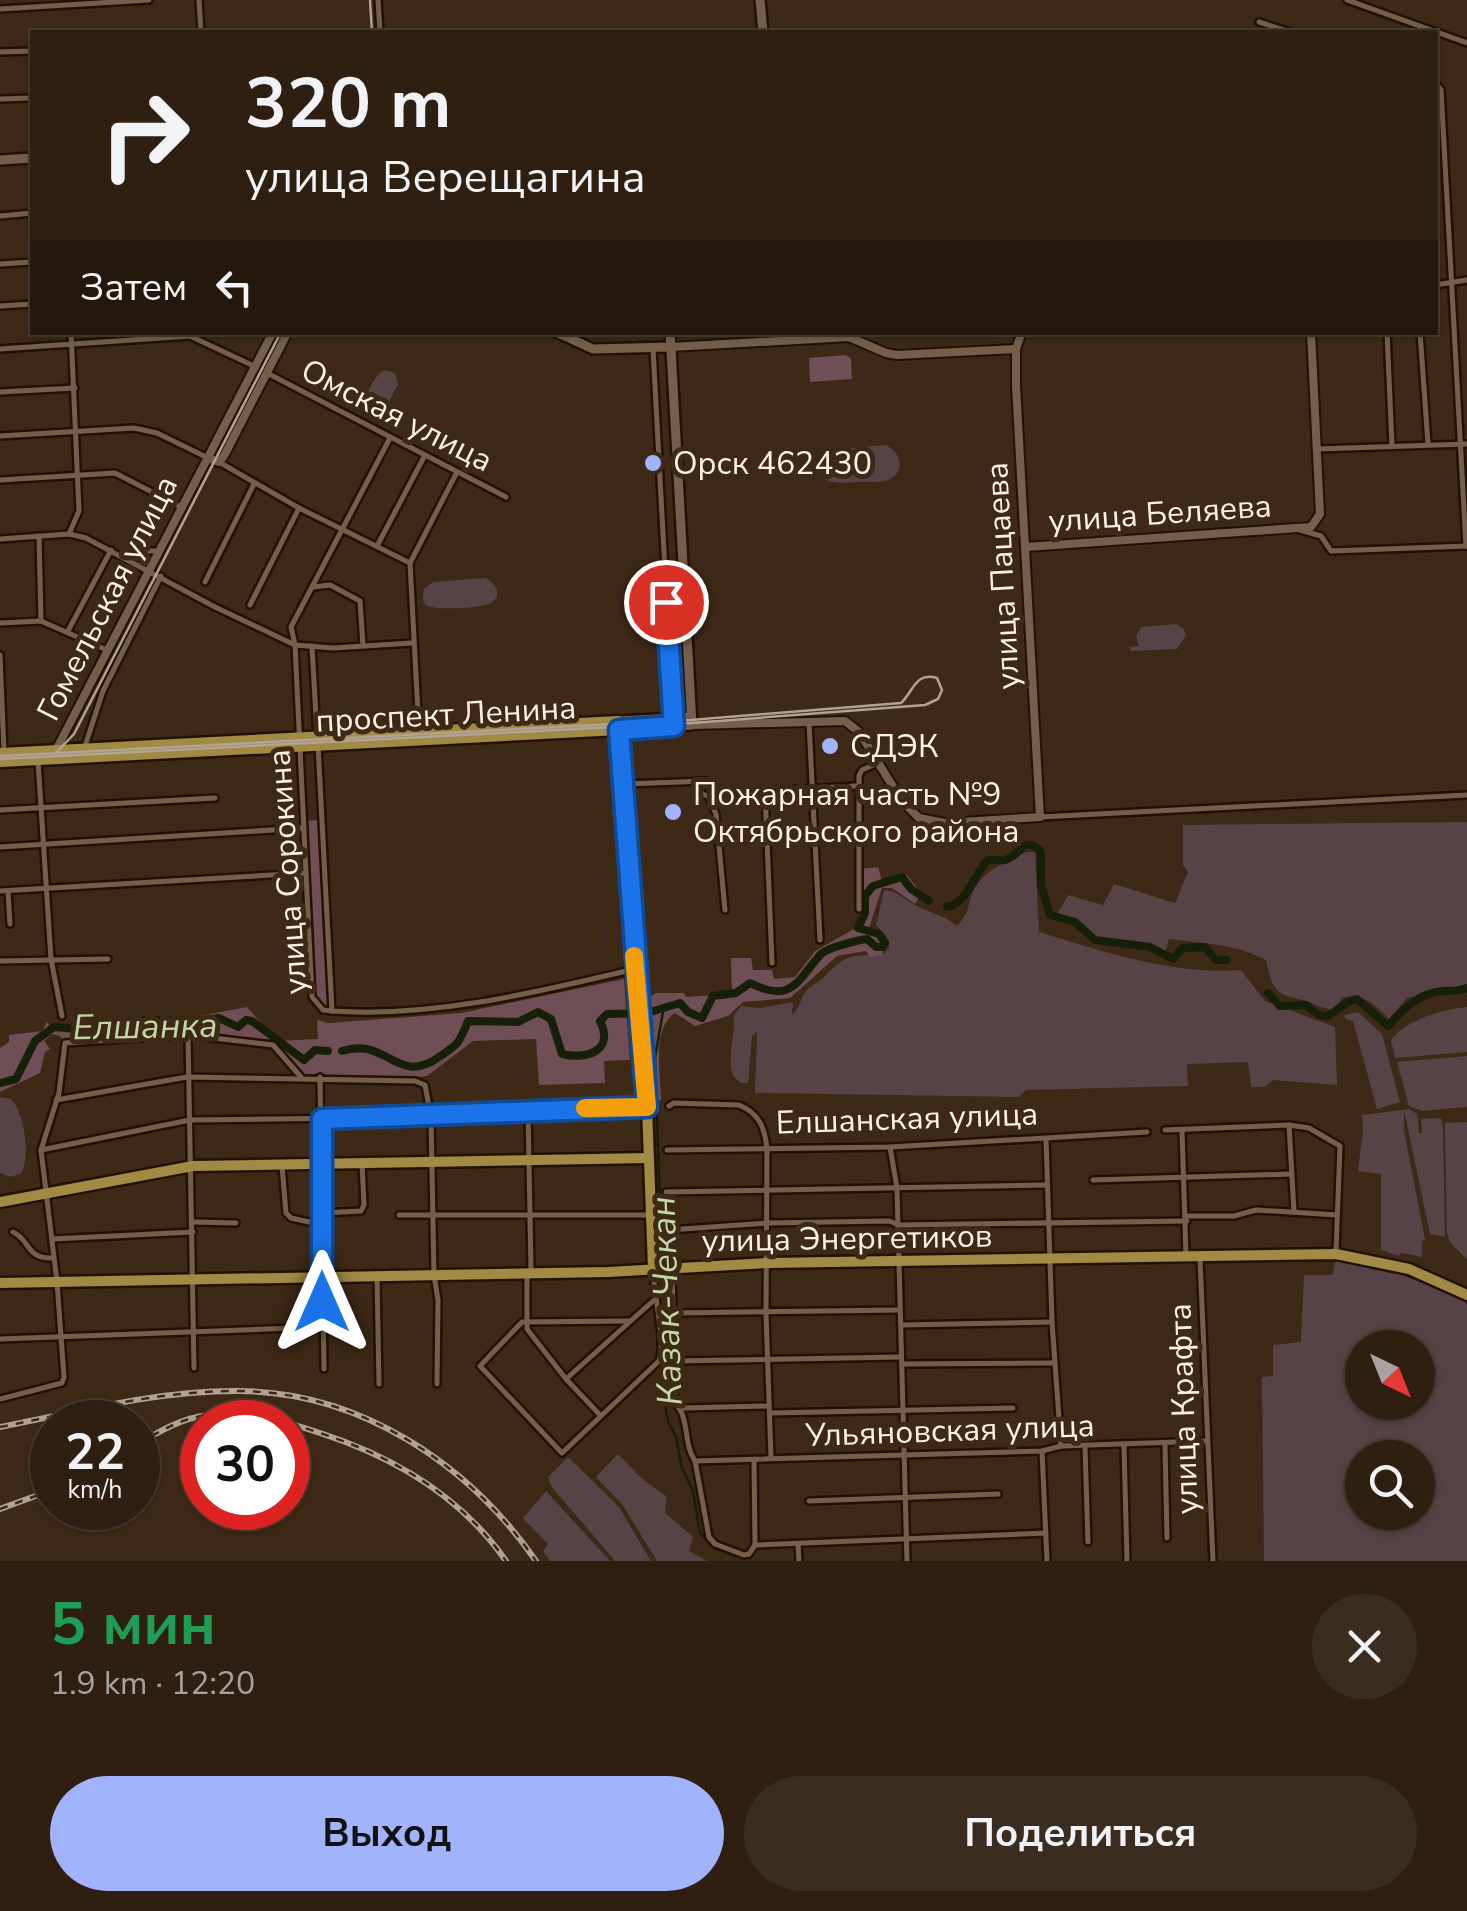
<!DOCTYPE html>
<html lang="ru">
<meta charset="utf-8">
<style>
:root{--surface:#2e1f10;--page:#3a2c1e;--text:#f1f3f6;--muted:#a7a29f;--line:#493d30;--accent:#a1b3fd}
body{margin:0;font-family:"Nunito Sans",sans-serif;background:var(--page);color:var(--text);height:100vh;display:flex;flex-direction:column;font-size:38px;white-space:nowrap}
*{box-sizing:border-box;margin:0}
p{font-size:32px;color:var(--muted)}
.icon{flex:none;width:55px;height:55px;fill:none;stroke:currentColor;stroke-width:2;stroke-linecap:round;stroke-linejoin:round}
.map{position:relative;height:1561px;overflow:hidden}
.details{display:flex;flex-direction:column;background:var(--surface);flex:1}
.details>*{flex:none}
.top-card{position:absolute;left:30px;top:30px;width:1408px;height:305px;border-radius:0px;box-shadow:0 2px 8px #0004,0 0 0 2px var(--line);background:#2e1f10;color:var(--text);overflow:hidden}
.needle{width:65px;rotate:137deg}
.tools{position:absolute;left:1345px;top:1330px;display:grid;gap:20px}
.tools a{display:grid;place-items:center;width:90px;height:90px;border-radius:50%;background:var(--surface);box-shadow:0 2px 8px #0004,0 0 0 2px var(--line);font-size:50px}
.speed{position:absolute;left:30px;top:1400px;display:flex;gap:20px;font-size:50px;font-weight:700;text-align:center}
.speed>*{display:grid;place-content:center;width:130px;height:130px;border-radius:50%;background:var(--surface);box-shadow:0 2px 8px #0004,0 0 0 2px var(--line);line-height:1}
.speed small{font-size:25px;font-weight:400}
.speed .limit{border:15px solid #d22;background:#fff;color:#111}
.pin{position:absolute;display:grid;place-items:center;width:85px;height:85px;color:#fff;margin:-42px;border:5px solid #fff;border-radius:50%;box-shadow:0 2px 10px #0007}
.me{position:absolute;width:110px;margin:-55px;rotate:0deg;stroke-linejoin:round;filter:drop-shadow(0 0 8px #0008)}
.turn{display:flex;align-items:center;gap:35px;height:210px;padding:0 50px;font-size:45px}
.turn .icon{width:130px;height:130px;stroke-width:2.5}
.turn b{display:block;font-size:70px;line-height:85px}
.then{display:flex;align-items:center;height:95px;padding:0 50px;background:#0003;gap:20px;font-size:38px}
.round{display:grid;place-items:center;flex:none;width:105px;height:105px;border-radius:52px;background:var(--page)}
.headline{display:flex;align-items:center;justify-content:space-between;height:170px;padding:0 50px}
h1{font-size:60px;font-weight:700;line-height:75px;color:#1e9e55}
.cta{display:flex;gap:20px;margin-top:auto;padding:20px 50px}
.cta a{flex:1;height:115px;border-radius:60px;background:var(--accent);color:#111;font-size:40px;font-weight:700;line-height:115px;text-align:center}
.cta a+a{background:var(--page);color:var(--text)}
.map>svg:first-child{display:block}
.green{fill:#574246;fill-rule:evenodd}
.forest{fill:#6f4e55}
.lines{fill:none;stroke-linecap:round;stroke-linejoin:round}
.stream{stroke:#161f07;stroke-width:2.5}
.river{stroke:#161f07;stroke-width:8}
.minor-casing{stroke:#231201;stroke-width:10}
.tertiary-casing{stroke:#231201;stroke-width:12}
.secondary-casing{stroke:#231201;stroke-width:14}
.primary-casing{stroke:#231201;stroke-width:15}
.minor{stroke:#755f4a;stroke-width:5}
.tertiary{stroke:#755f4a;stroke-width:8}
.secondary{stroke:#755f4a;stroke-width:9}
.primary{stroke:#a18a44;stroke-width:10}
.tram{stroke:#b2a293;stroke-width:2.5}
.rail-casing{stroke:#b2a293;stroke-width:6}
.rail{stroke:#3d2915;stroke-width:2.5;stroke-dasharray:8;stroke-linecap:butt}
.route-casing{stroke:#114b97;stroke-width:25}
.route{stroke:#1a73e8;stroke-width:18}
.slow{stroke:#f59e0b;stroke-width:18}
.poi-dot{fill:#a1b3fd;stroke:#3d2915;stroke-width:4}
.labels{text-anchor:middle;stroke-width:10;stroke-linejoin:round;paint-order:stroke}
.street-label{font-size:32px;fill:#fef1e5;stroke:#3d2915}
.poi-label{font-size:32px;fill:#fef1e5;stroke:#3d2915;text-anchor:start}
.water-label{font-size:35px;font-style:italic;fill:#c2d9a5;stroke:#3d2915}
</style>
<div class="map">
<svg width="1467" height="1561" viewBox="0 0 1467 1561">
<rect width="100%" height="100%" fill="#3d2915"/>
<g class="green">
<path d="M384,370L395,373L398,384L383,414L372,418L364,412C362,399 373,377 384,370Z"/>
<path d="M886,445C898,451 907,467 892,478C884,483 869,482 859,482C839,483 815,487 819,459L828,450Z"/>
<path d="M485,578C495,582 504,595 491,603C483,608 432,611 426,605C421,599 423,596 424,589L433,582Z"/>
<path d="M1176,624L1183,628L1186,635L1177,649L1130,651V647L1139,646L1136,636L1141,627Z"/>
<path d="M1467,822V985L1461,989L1407,998L1389,1019C1377,1006 1362,992 1342,998L1335,1009C1321,1010 1315,1003 1303,1000C1273,994 1273,989 1266,960C1237,944 1200,943 1169,939L1165,953L1091,937L1085,926L1058,913L1068,895L1103,905L1114,884L1175,903L1188,872L1183,865V825Z"/>
<path d="M1027,852H1035L1039,932C1105,952 1172,975 1241,970L1265,1001L1335,1027L1337,1085L1273,1080L1264,1087H1251L1248,1062L1187,1064L1188,1086L1026,1090L1019,1097L755,1093L757,1031L752,1036L748,1083H741L733,1076C727,1055 735,1036 734,1015L741,1006L760,1008L793,1002L792,1015C800,1007 799,1003 804,994C808,987 816,984 822,979C849,951 848,958 885,953L889,947L887,937L876,925L884,890C898,891 902,898 913,904C928,913 943,914 957,926C967,916 967,910 971,897C979,872 1004,862 1027,852Z"/>
<path d="M1467,1007V1052L1395,1058L1391,1040C1408,1019 1440,1010 1467,1007Z"/>
<path d="M1358,1012L1382,1034L1400,1102L1377,1109L1353,1021L1346,1019L1344,1015Z"/>
<path d="M1467,1056V1107L1422,1111L1409,1106L1397,1062Z"/>
<path d="M0,1097L11,1099C24,1112 31,1157 21,1173L11,1177L0,1173Z"/>
<path d="M1409,1109L1417,1114L1419,1133H1422L1421,1119L1441,1118L1443,1128L1445,1237L1430,1234L1404,1110V1130L1425,1240L1422,1241V1257L1401,1253L1399,1256L1381,1250V1174L1358,1171L1363,1130L1362,1115Z"/>
<path d="M1467,1122V1260L1450,1242L1447,1233L1445,1123Z"/>
<path d="M1335,1259L1381,1267L1464,1299L1467,1306V1561H1264L1262,1377L1273,1376V1345L1301,1342L1304,1275H1333ZM1362,1348H1418V1402H1362ZM1362,1458H1418V1512H1362Z"/>
<path d="M618,1454L641,1478L666,1496L665,1513L693,1537L689,1551L707,1561H657L622,1504L596,1477Z"/>
<path d="M568,1457L619,1507L651,1561H615L551,1486L548,1477Z"/>
<path d="M546,1491L610,1561H550L543,1551L548,1544L523,1518Z"/>
</g>
<g class="forest">
<path d="M845,355L851,358L852,379L810,382L809,358Z"/>
<path d="M321,820L332,1011L323,1010L312,997L304,821Z"/>
<path d="M878,867L882,881L907,875L921,893L915,904L892,888H882L869,928L883,936L886,946L881,955L870,957L866,951L837,956L790,998L743,1002L728,1016L695,1026L675,1013C651,1028 661,1075 661,1100L655,1102L646,1000L656,993H684L686,997L732,994L731,958H751L753,970H772L774,979L795,977L815,951L854,929L859,920L861,869Z"/>
<path d="M624,979L630,1060L604,1061L605,1083L539,1085L536,1039L473,1041L427,1076L414,1077L302,1074L272,1042L182,1033L183,1019L247,1007L277,1041L318,1039L317,1020L329,1023L461,1013Z"/>
<path d="M169,1017L181,1020L180,1033L134,1029L113,1037L63,1041L60,1036L52,1034L44,1041L50,1049L45,1052L40,1073L0,1092V1048L9,1042V1035L42,1031L47,1022L52,1029L59,1025L142,1022Z"/>
</g>
<g class="lines">
<g class="stream">
<path d="M662,1264L655,1058L664,1006"/>
<path d="M662,1272L666,1295L662,1310L666,1350L662,1387L668,1421L676,1437L682,1468L693,1491L700,1533L714,1548L736,1554"/>
</g>
<g class="river">
<path d="M947,907C968,903 973,875 988,860C994,859 1000,861 1005,860C1021,856 1023,833 1041,852V885L1050,915L1075,922L1095,940L1150,947L1173,959L1182,948L1205,947L1216,960H1227"/>
<path d="M1268,993L1280,1006L1306,1005C1332,1031 1334,1003 1357,999L1388,1026C1403,1010 1417,993 1443,991C1453,990 1458,992 1467,988"/>
<path d="M342,1051C387,1036 397,1087 439,1057C460,1043 459,1043 468,1021L518,1022L538,1012L551,1019L562,1054C586,1060 615,1051 600,1021L607,1014L647,1013L680,1003L688,1012L702,1018L713,996L736,993L750,983C792,1004 796,982 821,954C827,948 858,940 867,939L876,947H882L885,943L879,934L858,928L865,913V896L873,886L902,877L911,889L929,901"/>
<path d="M0,1083L16,1079L35,1041L54,1027L111,1032L143,1020L196,1021L219,1018L238,1027L246,1020L252,1021L304,1060L315,1050L328,1051"/>
</g>
<g class="minor-casing">
<g id="minor">
<path d="M199,0L201,32"/>
<path d="M378,0L380,32"/>
<path d="M1347,0L1467,43"/>
<path d="M0,9L149,0"/>
<path d="M1259,22L1290,32"/>
<path d="M0,52L32,51"/>
<path d="M1435,82L1441,90L1466,546"/>
<path d="M0,99L32,98"/>
<path d="M0,216L32,213"/>
<path d="M0,264L32,262"/>
<path d="M1435,285L1467,280"/>
<path d="M0,306L32,304"/>
<path d="M1387,332L1392,446"/>
<path d="M1420,332L1428,444"/>
<path d="M0,349L190,336L256,367"/>
<path d="M653,349L673,718"/>
<path d="M267,373L506,497"/>
<path d="M0,392L75,388"/>
<path d="M0,436L134,428L157,433L208,458"/>
<path d="M390,438L291,627L295,645L312,997L323,1010L332,1011C433,1018 538,992 635,969"/>
<path d="M1317,449L1467,444"/>
<path d="M219,462L299,508L410,563"/>
<path d="M0,480L115,473L183,508"/>
<path d="M1300,530L1321,536L1331,551L1467,546"/>
<path d="M69,534L79,511L71,332"/>
<path d="M39,536L41,621"/>
<path d="M0,539L69,534L86,538L215,607L295,645L333,648L412,643"/>
<path d="M377,546L424,457"/>
<path d="M127,558L144,551H157"/>
<path d="M205,582L254,484"/>
<path d="M313,587L330,585L360,601L363,646"/>
<path d="M250,605L299,508"/>
<path d="M0,623L41,621L109,651"/>
<path d="M68,631L111,550"/>
<path d="M312,646L317,734"/>
<path d="M0,655L4,752"/>
<path d="M809,723L820,940"/>
<path d="M419,732L410,563L457,472"/>
<path d="M318,745L332,1011"/>
<path d="M85,746L103,691L161,576"/>
<path d="M38,761L51,959L62,1016"/>
<path d="M698,781L702,794L708,796L715,789"/>
<path d="M625,784L706,781L723,793L857,786"/>
<path d="M765,791L772,963"/>
<path d="M708,796L716,814L725,910"/>
<path d="M0,810L215,798"/>
<path d="M1040,817L1467,795"/>
<path d="M0,847L304,828"/>
<path d="M0,891L306,873"/>
<path d="M8,891L10,924"/>
<path d="M859,909V776L862,770L878,763"/>
<path d="M0,961L108,959"/>
<path d="M188,1035L194,1368"/>
<path d="M320,1077L324,1369"/>
<path d="M56,1100L187,1077L415,1081L425,1085L431,1117L434,1275L438,1300L437,1384"/>
<path d="M669,1106L674,1103L739,1105C759,1113 765,1128 767,1149L766,1314L771,1458"/>
<path d="M528,1110L531,1271"/>
<path d="M1289,1125L1294,1212"/>
<path d="M1165,1130L1289,1125L1309,1128L1340,1146L1336,1251"/>
<path d="M1182,1131L1186,1256"/>
<path d="M1046,1139L1052,1322L1061,1446"/>
<path d="M890,1147L897,1188L907,1561"/>
<path d="M41,1150L190,1120L431,1117L528,1110L644,1107"/>
<path d="M667,1150L890,1147L1147,1132"/>
<path d="M282,1166L286,1213L291,1218L323,1225"/>
<path d="M1093,1180L1292,1174"/>
<path d="M666,1192L1046,1185"/>
<path d="M323,1213L361,1211L364,1205L362,1163"/>
<path d="M399,1215H651"/>
<path d="M1187,1216H1234L1256,1210L1337,1215"/>
<path d="M194,1222L236,1223"/>
<path d="M669,1230L768,1223L889,1221L899,1225L1187,1221"/>
<path d="M13,1232C30,1239 25,1259 53,1258"/>
<path d="M52,1239L193,1232"/>
<path d="M1200,1259L1213,1561"/>
<path d="M672,1269L675,1403C690,1418 683,1444 695,1461L709,1537L715,1544L744,1555L749,1554L755,1545"/>
<path d="M527,1275V1329L566,1379L600,1415"/>
<path d="M377,1277L379,1384"/>
<path d="M674,1313L900,1310"/>
<path d="M630,1321L522,1322L480,1366L562,1453L659,1361C666,1344 654,1294 653,1271"/>
<path d="M901,1325L1052,1322"/>
<path d="M0,1339L323,1327"/>
<path d="M674,1361L901,1357"/>
<path d="M902,1364L1054,1363"/>
<path d="M566,1379L653,1301"/>
<path d="M0,1399L62,1383L64,1377L57,1282L41,1150L59,1093L65,1043L188,1035L273,1045L301,1077"/>
<path d="M683,1408L769,1406"/>
<path d="M771,1413L1013,1408"/>
<path d="M1165,1445L1167,1538"/>
<path d="M1124,1446L1127,1561"/>
<path d="M1085,1447L1088,1542"/>
<path d="M1042,1451L1047,1561"/>
<path d="M754,1459L755,1545"/>
<path d="M695,1461L1042,1451L1061,1446L1206,1441"/>
<path d="M809,1501L998,1494"/>
<path d="M798,1544L799,1561"/>
<path d="M755,1545L1046,1533"/>
</g>
</g>
<g class="tertiary-casing">
<g id="tertiary">
<path d="M671,347L849,337L886,353L897,355L1016,349"/>
<path d="M208,458L219,462L224,456L288,332"/>
<path d="M1026,547L1311,527L1320,514L1311,332"/>
<path d="M692,725L845,721L859,732L902,801L919,818L945,823L1040,817L1016,386V349L1022,332"/>
<path d="M56,750L273,332"/>
</g>
</g>
<g class="secondary-casing">
<g id="secondary">
<path d="M760,0L763,32"/>
<path d="M0,160L32,158"/>
<path d="M556,332L593,349L671,347"/>
<path d="M618,721L691,717"/>
<path d="M619,730L692,725L670,332"/>
</g>
</g>
<g class="primary-casing">
<g id="primary">
<path d="M0,753L618,721L647,1107L653,1268"/>
<path d="M0,762L619,730"/>
<path d="M0,1202L193,1166L649,1158"/>
<path d="M0,1283L608,1272L768,1263L1336,1254L1409,1269L1467,1295"/>
</g>
</g>
<use href="#minor" class="minor"/>
<use href="#tertiary" class="tertiary"/>
<use href="#secondary" class="secondary"/>
<use href="#primary" class="primary"/>
<g class="tram">
<path d="M370,0L372,32"/>
<path d="M54,755L74,734L281,332"/>
<path d="M0,756L691,720L901,703C913,692 916,671 937,678L942,690L938,699L925,705L692,723L0,759"/>
</g>
<g class="rail-casing">
<g id="rail">
<path d="M0,1427C77,1412 155,1391 235,1391C358,1390 468,1463 536,1561"/>
<path d="M138,1444C160,1431 182,1418 208,1415C247,1410 284,1421 320,1433C394,1457 461,1496 506,1561"/>
<path d="M0,1509L52,1490"/>
</g>
</g>
<use href="#rail" class="rail"/>
</g>
<g class="lines">
<g class="route-casing">
<path id="route" d="M322,1302V1119L647,1107L619,730L674,726L666,602"/>
</g>
<use href="#route" class="route"/>
<path class="slow" d="M585,1108L647,1107L634,956"/>
</g>
<g class="poi-dot">
<circle cx="653" cy="463" r="10"/>
<circle cx="830" cy="746" r="10"/>
<circle cx="673" cy="812" r="10"/>
</g>
<g class="labels">
<g class="street-label">
<text transform="translate(397 415) rotate(27)" y="11">Омская улица</text>
<text transform="translate(1160 513) rotate(-4)" y="11">улица Беляева</text>
<text transform="translate(1002 576) rotate(-93)" y="11">улица Пацаева</text>
<text transform="translate(107 598) rotate(-63)" y="11">Гомельская улица</text>
<text transform="translate(446 714) rotate(-3)" y="11">проспект Ленина</text>
<text transform="translate(287 872) rotate(-94)" y="11">улица Сорокина</text>
<text transform="translate(907 1118) rotate(-2)" y="11">Елшанская улица</text>
<text transform="translate(847 1238) rotate(-1)" y="11">улица Энергетиков</text>
<text transform="translate(1183 1409) rotate(-92)" y="11">улица Крафта</text>
<text transform="translate(950 1430) rotate(-2)" y="11">Ульяновская улица</text>
</g>
<g class="poi-label">
<text x="673" y="474">Орск 462430</text>
<text x="850" y="757">СДЭК</text>
<text x="693" y="805">Пожарная часть №9<tspan x="693" dy="37">Октябрьского района</tspan></text>
</g>
<g class="water-label">
<text transform="translate(145 1026) rotate(-1)" y="12">Елшанка</text>
<text transform="translate(666 1301) rotate(-92)" y="12">Казак-Чекан</text>
</g>
</g>
</svg>
<div class="tools">
<a><svg class="needle" viewBox="-14 -14 28 28"><path d="M0-13l5 13h-10z" fill="#e53935"/><path d="M0 13l5-13h-10z" fill="#a7a29f"/></svg></a>
<a><svg class="icon" aria-label="search" viewBox="0 0 24 24"><circle cx="10" cy="10" r="6"/><path d="M15 15l6 6"/></svg></a>
</div>
<div class="speed"><div>22<small>km/h</small></div><div class="limit">30</div></div>
<div class="pin" style="left:666px;top:602px;background:#d93025"><svg class="icon" aria-label="arrive" viewBox="0 0 24 24"><path d="M6 21V4h12l-3 4 3 4H6"/></svg></div>
<svg class="me" style="left:322px;top:1302px" viewBox="-20 -20 40 40"><path d="M0-17L14 15 0 8-14 15z" fill="#1a73e8" stroke="#fff" stroke-width="4"/></svg>
<div class="top-card">
<div class="turn"><svg class="icon" aria-label="right" viewBox="0 0 24 24"><path d="M7 20v-9h11M14 6l5 5-5 5"/></svg><div><b>320 m</b>улица Верещагина</div></div>
<div class="then">Затем<svg class="icon" aria-label="left" viewBox="0 0 24 24"><path d="M17 20v-9H6M10 6l-5 5 5 5"/></svg></div>
</div>
</div>
<section class="details">
<div class="headline"><div><h1>5 мин</h1><p>1.9 km · 12:20</p></div><a class="round"><svg class="icon" aria-label="close" viewBox="0 0 24 24"><path d="M6 6l12 12M18 6L6 18"/></svg></a></div>
<div class="cta"><a>Выход</a><a>Поделиться</a></div>
</section>
